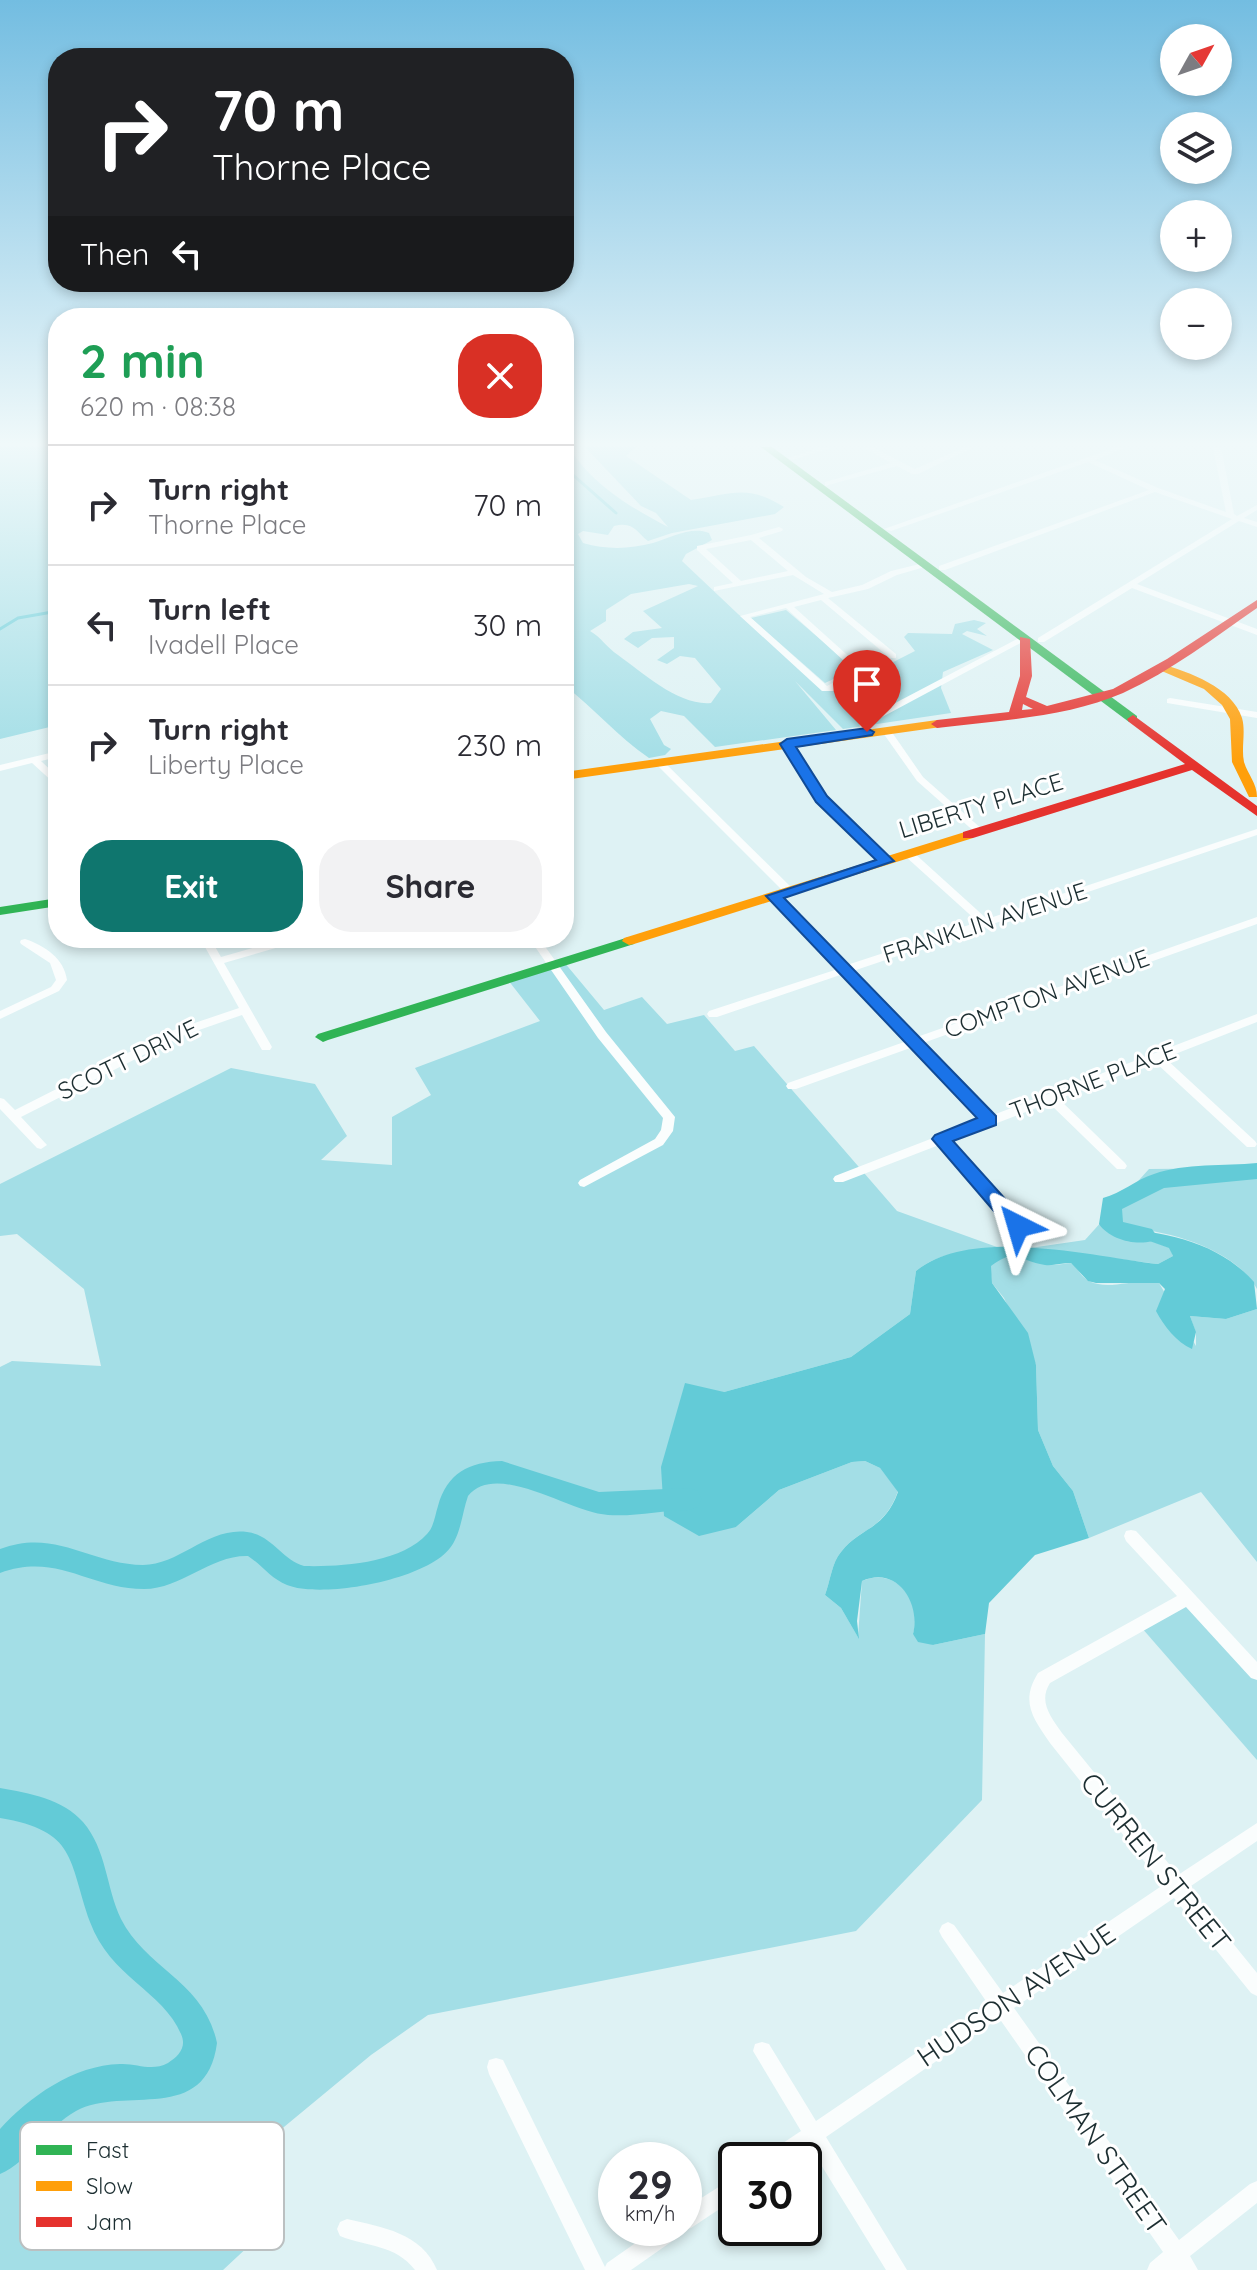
<!DOCTYPE html>
<meta charset="utf-8">
<style>
:root{--surface:#fff;--page:#f2f2f3;--text:#2b2b33;--muted:#7c7c81;--line:#e1e1e2;--accent:#0f766e}
body{margin:0;font-family:Quicksand,sans-serif;background:var(--page);color:var(--text);height:100vh;display:flex;flex-direction:column;font-size:30px;white-space:nowrap}
*{box-sizing:border-box;margin:0}
p{font-size:26px;color:var(--muted)}
.icon{flex:none;width:44px;height:44px;fill:none;stroke:currentColor;stroke-width:2;stroke-linecap:round;stroke-linejoin:round}
.map{position:relative;flex:1;overflow:hidden}
.drawer{position:absolute;left:48px;top:308px;width:526px;height:640px;display:flex;flex-direction:column;background:var(--surface);border-radius:32px;box-shadow:0 4px 12px #0003}
.drawer>*{flex:none}
.banner{position:absolute;left:48px;top:48px;width:526px;height:244px;border-radius:32px;box-shadow:0 4px 12px #0003;background:#202124;color:#fff;overflow:hidden}
.needle{width:52px;rotate:50deg}
.buttons{position:absolute;left:1160px;top:24px;display:grid;gap:16px}
.buttons a{display:grid;place-items:center;width:72px;height:72px;border-radius:50%;background:var(--surface);box-shadow:0 4px 12px #0003;font-size:40px}
.speed{position:absolute;left:598px;top:2142px;display:flex;gap:16px;font-size:40px;font-weight:700;text-align:center}
.speed>*{display:grid;place-content:center;width:104px;height:104px;border-radius:50%;background:var(--surface);box-shadow:0 4px 12px #0003;line-height:1}
.speed small{font-size:20px;font-weight:400}
.speed .limit{border:4px solid #111;border-radius:12px;background:#fff;color:#111}
.pin{position:absolute;display:grid;place-items:center;width:68px;height:68px;color:#fff;margin:-82px -34px;border-radius:50% 50% 50% 0;rotate:-45deg;box-shadow:0 0 8px #0007}
.pin .icon{rotate:45deg}
.me{position:absolute;width:88px;margin:-44px;rotate:320deg;stroke-linejoin:round;filter:drop-shadow(0 0 6px #0008)}
.turn{display:flex;align-items:center;gap:28px;height:168px;padding:0 32px;font-size:36px}
.turn .icon{width:104px;height:104px;stroke-width:2.5}
.turn b{display:block;font-size:56px;line-height:68px}
.then{display:flex;align-items:center;height:76px;padding:0 32px;background:#0003;gap:16px;font-size:30px}
.round{display:grid;place-items:center;flex:none;width:84px;height:84px;border-radius:32px;background:var(--page)}
.overview{display:flex;align-items:center;justify-content:space-between;height:136px;padding:0 32px}
h1{font-size:48px;font-weight:800;line-height:60px;color:#1e9e55}
.button{display:flex;gap:16px;margin-top:auto;padding:16px 32px}
.button a{flex:1;height:92px;border-radius:32px;background:var(--accent);color:#fff;font-size:32px;font-weight:800;line-height:92px;text-align:center}
.button a+a{background:var(--page);color:var(--text)}
ul{padding:0;list-style:none}
li{display:flex;align-items:center;gap:24px;height:120px;padding:0 32px;border-top:2px solid var(--line)}
li div{flex:1}
li b{display:block;font-size:30px}
li em{font-style:normal}
.map>svg:first-child{display:block}
.green{fill:#a3dee6;fill-rule:evenodd}
.water{fill:#63cbd7}
.lines{fill:none;stroke-linecap:round;stroke-linejoin:round}
.stream{stroke:#63cbd7;stroke-width:3}
.river{fill:#63cbd7;fill-rule:evenodd}
.street{fill:#fafdfd;fill-rule:evenodd}
.fast{fill:#30b455;fill-rule:evenodd}
.slow{fill:#ff9f0a;fill-rule:evenodd}
.jam{fill:#e5322d;fill-rule:evenodd}
.route{fill:#1a73e8;stroke:#114b97;stroke-width:2}
.labels{text-anchor:middle;stroke-width:6;stroke-linejoin:round;paint-order:stroke}
.street-label{font-size:24px;fill:#1c2e31;stroke:#fff}
.near-street-label{font-size:28px;fill:#1c2e31;stroke:#fff}
.key{fill:#fff;stroke:#bbc0c1;stroke-width:2}
.key-label{font-size:22px;fill:#1c2e31}
</style>
<div class="map">
<svg width="1257" height="2270" viewBox="0 0 1257 2270">
<rect width="100%" height="100%" fill="#def2f4"/>
<g class="green">
<path d="M0,447H58V725L0,739Z"/>
<path d="M564,447H569C591,484 630,507 668,527L656,513L641,506L585,447H636L626,456L691,500C732,494 748,484 784,507L775,514L672,533L648,541C636,532 634,521 614,526L608,535L583,531L578,534L583,543C607,550 630,549 653,543C671,538 691,526 709,533L712,540L686,554L682,561L738,614L826,686L844,687L915,651L904,637L908,633L952,634L955,624L974,620L986,623L977,629L987,636L967,631L962,634L993,650L943,672L941,688L951,713L843,729L795,681L836,730L715,747L684,716L661,711L650,719L664,745L671,749L665,755L649,758C618,737 594,708 564,685ZM689,584L698,586L643,611L662,628L633,632L624,639L638,648L652,638L674,637V648L657,660L667,664L680,656L695,658L721,689L711,703C679,706 643,673 618,655C606,647 602,638 590,631L606,621V610L631,594Z"/>
<path d="M786,610L854,668L855,669L825,683L751,618Z"/>
<path d="M564,962L604,1010L642,997L667,1024L704,1015L735,1051L754,1046L897,1211L997,1247C968,1251 939,1252 916,1271L910,1314L851,1357L724,1392L736,1527L779,1490L852,1462L865,1461L880,1468L898,1491C884,1531 860,1527 841,1552C832,1562 830,1582 825,1595L841,1608L858,1637L862,1581C898,1566 922,1603 913,1634L933,1645L985,1634L982,1800L856,1931L428,2015L371,2055L261,2146L252,2243L223,2270H0V1367L12,1361L101,1366L84,1289L17,1234L0,1236V1184L231,1068L315,1084L347,1136L321,1160L392,1165V1117L431,1095L415,1068L540,1021L508,980Z"/>
<path d="M1257,1168V1289C1236,1249 1161,1227 1120,1229L1170,1248L1173,1256L1158,1264L1030,1248L1085,1240L1149,1169Z"/>
<path d="M1015,1255L1055,1265L1071,1263C1078,1268 1081,1277 1089,1281C1110,1292 1138,1276 1159,1283L1196,1346V1333L1190,1316L1226,1319L1257,1309V1562L1201,1492L1089,1538L1073,1491L1053,1466L1038,1430L1036,1365L1004,1298L992,1283L990,1266L1000,1259Z"/>
<path d="M1186,1599L1257,1675V1760L1141,1627Z"/>
</g>
<path class="water" d="M1116,1229C1165,1231 1220,1243 1254,1282L1257,1309L1226,1319L1190,1316L1196,1332L1192,1349C1176,1342 1164,1326 1156,1311L1165,1289L1159,1283H1096L1088,1281L1071,1263C1062,1263 1053,1266 1045,1265C1019,1261 1016,1247 991,1266L992,1283L1028,1333L1036,1365L1038,1430L1053,1466L1073,1491L1089,1538L1035,1555L989,1603L985,1634L933,1645L918,1642L913,1634C921,1603 897,1565 862,1581L857,1621L859,1639L841,1608L825,1595C830,1582 832,1562 841,1552C860,1527 884,1531 898,1492L880,1468L865,1461L852,1462L779,1490L736,1527L699,1536L664,1516L661,1467L685,1383L724,1392L851,1357L910,1314L916,1271C971,1226 1092,1256 1158,1264L1173,1256L1169,1248Z"/>
<g class="lines">
<g class="stream">
<path d="M564,467L616,513"/>
<path d="M564,498L567,501"/>
<path d="M0,629L18,618L58,611"/>
</g>
<g class="river">
<path d="M1257,1163V1179L1164,1188L1122,1209L1123,1222L1152,1229L1156,1235L1152,1241C1135,1246 1109,1239 1099,1224L1103,1198C1122,1193 1135,1180 1154,1174C1185,1163 1225,1166 1257,1163Z"/>
<path d="M502,1461L599,1492L689,1488L698,1491L702,1499L698,1507L689,1510C662,1510 635,1517 608,1515C570,1513 497,1460 468,1496C462,1513 461,1534 450,1548C426,1580 322,1599 287,1585C271,1579 262,1565 248,1556C210,1555 182,1589 144,1589C89,1589 58,1552 0,1573V1549C56,1528 89,1564 143,1565C180,1565 208,1527 247,1532C272,1535 282,1560 304,1566C341,1567 401,1563 427,1534C434,1527 435,1515 438,1506C447,1473 469,1462 502,1461Z"/>
<path d="M0,1788C29,1793 63,1799 83,1822C107,1850 106,1888 121,1919C146,1969 204,1981 217,2043C206,2126 124,2085 76,2111C47,2127 29,2162 0,2174V2129C29,2097 74,2065 120,2064C137,2063 151,2072 168,2063C179,2056 187,2047 181,2034C163,1991 110,1977 90,1922C68,1859 77,1831 0,1818Z"/>
</g>
<g class="street">
<path d="M822,447H834L792,460L788,458Z"/>
<path d="M863,447H872L915,469L965,447H974L918,474H912L897,466L825,486V482L891,463Z"/>
<path d="M1117,447H1127L1095,460L1158,488L1226,512L1213,447H1221L1234,514L1237,516L1257,505V510L1244,518L1257,522V527L1239,521L1137,584L1257,629V635L1132,588L1044,642H1038V638L1232,519L1155,492L945,570H939V566L1149,490L1088,462L891,531L884,529Z"/>
<path d="M779,527L783,529L782,531L759,538L806,577L832,592L862,585L891,571L928,562V566L897,575L868,589L828,598L896,654V658H890L821,600L794,607L865,671L834,691H822L740,616L824,594L793,575L714,591V587L733,583L697,550V546L751,535ZM751,540L788,571L741,581L706,549ZM786,608L855,671L827,686L750,617Z"/>
<path d="M1021,637L1028,639L869,724L872,732L870,734L867,735L862,732L859,723L861,721Z"/>
<path d="M1170,698L1257,712V718L1167,703V699Z"/>
<path d="M886,727L889,728L923,777L983,830V834H977L917,781L881,730Z"/>
<path d="M787,741L792,744L825,797L890,859V863H882L818,801L782,744Z"/>
<path d="M58,751V757L41,761L58,777V785L55,784L32,763L0,771V765Z"/>
<path d="M659,759L662,760L793,889L794,891L793,893H785L656,764V760Z"/>
<path d="M1257,829V835L853,971L917,1037L1257,917V924L923,1043L993,1115L1257,1014V1022L1165,1058L1255,1141L1257,1144L1255,1147H1247L1155,1062L1059,1099L1125,1163L1127,1166L1125,1169H1117L1049,1103L950,1141L1022,1223L1024,1226L1022,1229H1014L939,1145L843,1182H835L833,1179L835,1176L982,1119L913,1047L796,1089H788L786,1086L788,1083L907,1041L843,974L717,1017H709L707,1014L709,1011L838,969L770,898L769,896L770,894H778L847,965L978,922L905,856V852H913L987,919Z"/>
<path d="M200,938H210L221,957L287,938H304L303,940L224,963L272,1047L270,1050H262L242,1015L179,1037L21,1117L47,1145L41,1149L37,1148L0,1109V1098L4,1099L15,1110L171,1031L239,1008Z"/>
<path d="M529,938H539L606,1032L675,1117L673,1131L663,1145L584,1187L580,1186L578,1183L580,1180L655,1139L661,1130L663,1118L598,1038Z"/>
<path d="M25,939C45,946 64,958 67,980L59,991L0,1019V1011L51,987L56,980L50,963L21,944L20,942L21,940Z"/>
<path d="M1131,1530L1136,1531L1257,1662V1680L1251,1678L1186,1607L1050,1683C1038,1702 1051,1717 1062,1733L1178,1875L1257,1823V1841L1188,1888L1257,1973V1996L1251,1993L1174,1898L1014,2008L1179,2240L1250,2184L1257,2181V2203L1190,2256L1198,2270H1147L1150,2263L1163,2252L999,2018L826,2137L907,2270H886L810,2147L792,2160H765L768,2153L801,2131L753,2051L755,2044L762,2042L769,2044L816,2121L988,2004L942,1937L939,1931L942,1925L948,1922L954,1925L1003,1993L1163,1885L1050,1743C1033,1718 1020,1702 1038,1673L1177,1596L1126,1541L1124,1536L1126,1531Z"/>
<path d="M496,2058L503,2060L605,2267L607,2263L657,2228H684V2209L736,2176V2198L691,2228L683,2230L681,2235L631,2270H585L489,2074L487,2067L489,2060Z"/>
<path d="M347,2219C382,2227 422,2233 437,2270H415C395,2244 367,2247 340,2236L337,2229L340,2222Z"/>
</g>
<g class="fast">
<path d="M761,447H772L1137,716V722H1129Z"/>
<path d="M58,898V906L0,915V907Z"/>
<path d="M629,937L636,941L634,944L328,1040L323,1042L315,1037L318,1034Z"/>
</g>
<g class="slow">
<path d="M1161,664C1189,672 1232,687 1242,718C1246,732 1241,748 1244,762C1248,775 1257,783 1257,797H1249L1232,762L1230,719L1222,705L1204,689L1157,669L1155,667Z"/>
<path d="M937,720L941,721V727L564,780V772Z"/>
<path d="M968,831L973,832V838L634,944L629,945L622,941L624,938Z"/>
</g>
<g class="jam">
<path d="M1257,600V608C1214,638 1171,671 1123,693C1065,718 998,720 937,728L931,724L937,720L1009,712L1020,676V637L1030,639L1032,676L1026,697L1047,706L1113,689L1167,659ZM1023,704L1033,709L1022,710Z"/>
<path d="M1133,715L1257,806V816L1192,770L973,838H963V832L1185,764L1129,722L1127,719Z"/>
</g>
</g>
<linearGradient id="sky" x2="0" y2="1"><stop stop-color="#73bde1"/><stop offset="0.58" stop-color="#f0f9fa"/><stop offset="1" stop-color="#f0f9fa" stop-opacity="0"/></linearGradient>
<rect width="1257" height="765" fill="url(#sky)"/>
<path class="route" d="M867,728L874,732L872,735L796,747L827,796L894,861L784,898L996,1116V1125L953,1141L1025,1221L1028,1226L1025,1231H1011L932,1139L935,1135L977,1118L766,896L876,860L816,802L780,744L787,739Z"/>
<g class="labels">
<g class="street-label">
<text transform="translate(981 806) rotate(-17)" y="8">LIBERTY PLACE</text>
<text transform="translate(985 923) rotate(-18)" y="8">FRANKLIN AVENUE</text>
<text transform="translate(1047 994) rotate(-20)" y="8">COMPTON AVENUE</text>
<text transform="translate(128 1060) rotate(-26)" y="8">SCOTT DRIVE</text>
<text transform="translate(1093 1081) rotate(-21)" y="8">THORNE PLACE</text>
</g>
<g class="near-street-label">
<text transform="translate(1156 1862) rotate(51)" y="10">CURREN STREET</text>
<text transform="translate(1016 1995) rotate(-34)" y="10">HUDSON AVENUE</text>
<text transform="translate(1096 2139) rotate(55)" y="10">COLMAN STREET</text>
</g>
</g>
<rect x="20" y="2122" width="264" height="128" rx="12" class="key"/>
<rect x="36" y="2145" width="36" height="10" fill="#30b455"/>
<rect x="36" y="2181" width="36" height="10" fill="#ff9f0a"/>
<rect x="36" y="2217" width="36" height="10" fill="#e5322d"/>
<g class="key-label">
<text x="86" y="2158">Fast</text>
<text x="86" y="2194">Slow</text>
<text x="86" y="2230">Jam</text>
</g>
</svg>
<div class="buttons">
<a><svg class="needle" viewBox="-14 -14 28 28"><path d="M0-13l5 13h-10z" fill="#e53935"/><path d="M0 13l5-13h-10z" fill="#7c7c81"/></svg></a>
<a><svg class="icon" aria-label="layers" viewBox="0 0 24 24"><path d="M12 4l9 5-9 5-9-5zM3 14l9 5 9-5"/></svg></a>
<a>+</a>
<a>−</a>
</div>
<div class="speed"><div>29<small>km/h</small></div><div class="limit">30</div></div>
<div class="pin" style="left:867px;top:732px;background:#d93025"><svg class="icon" aria-label="arrive" viewBox="0 0 24 24"><path d="M6 21V4h12l-3 4 3 4H6"/></svg></div>
<svg class="me" style="left:1018px;top:1226px" viewBox="-20 -20 40 40"><path d="M0-17L14 15 0 8-14 15z" fill="#1a73e8" stroke="#fff" stroke-width="4"/></svg>
<div class="banner">
<div class="turn"><svg class="icon" aria-label="right" viewBox="0 0 24 24"><path d="M7 20v-9h11M14 6l5 5-5 5"/></svg><div><b>70 m</b>Thorne Place</div></div>
<div class="then">Then<svg class="icon" aria-label="left" viewBox="0 0 24 24"><path d="M17 20v-9H6M10 6l-5 5 5 5"/></svg></div>
</div>
<section class="drawer">
<div class="overview"><div><h1>2 min</h1><p>620 m · 08:38</p></div><a class="round" style="background:#d93025;color:#fff"><svg class="icon" aria-label="close" viewBox="0 0 24 24"><path d="M6 6l12 12M18 6L6 18"/></svg></a></div>
<ul>
<li><svg class="icon" aria-label="right" viewBox="0 0 24 24"><path d="M7 20v-9h11M14 6l5 5-5 5"/></svg><div><b>Turn right</b><p>Thorne Place</p></div><em>70 m</em></li>
<li><svg class="icon" aria-label="left" viewBox="0 0 24 24"><path d="M17 20v-9H6M10 6l-5 5 5 5"/></svg><div><b>Turn left</b><p>Ivadell Place</p></div><em>30 m</em></li>
<li><svg class="icon" aria-label="right" viewBox="0 0 24 24"><path d="M7 20v-9h11M14 6l5 5-5 5"/></svg><div><b>Turn right</b><p>Liberty Place</p></div><em>230 m</em></li>
</ul>
<div class="button"><a>Exit</a><a>Share</a></div>
</section>
</div>
